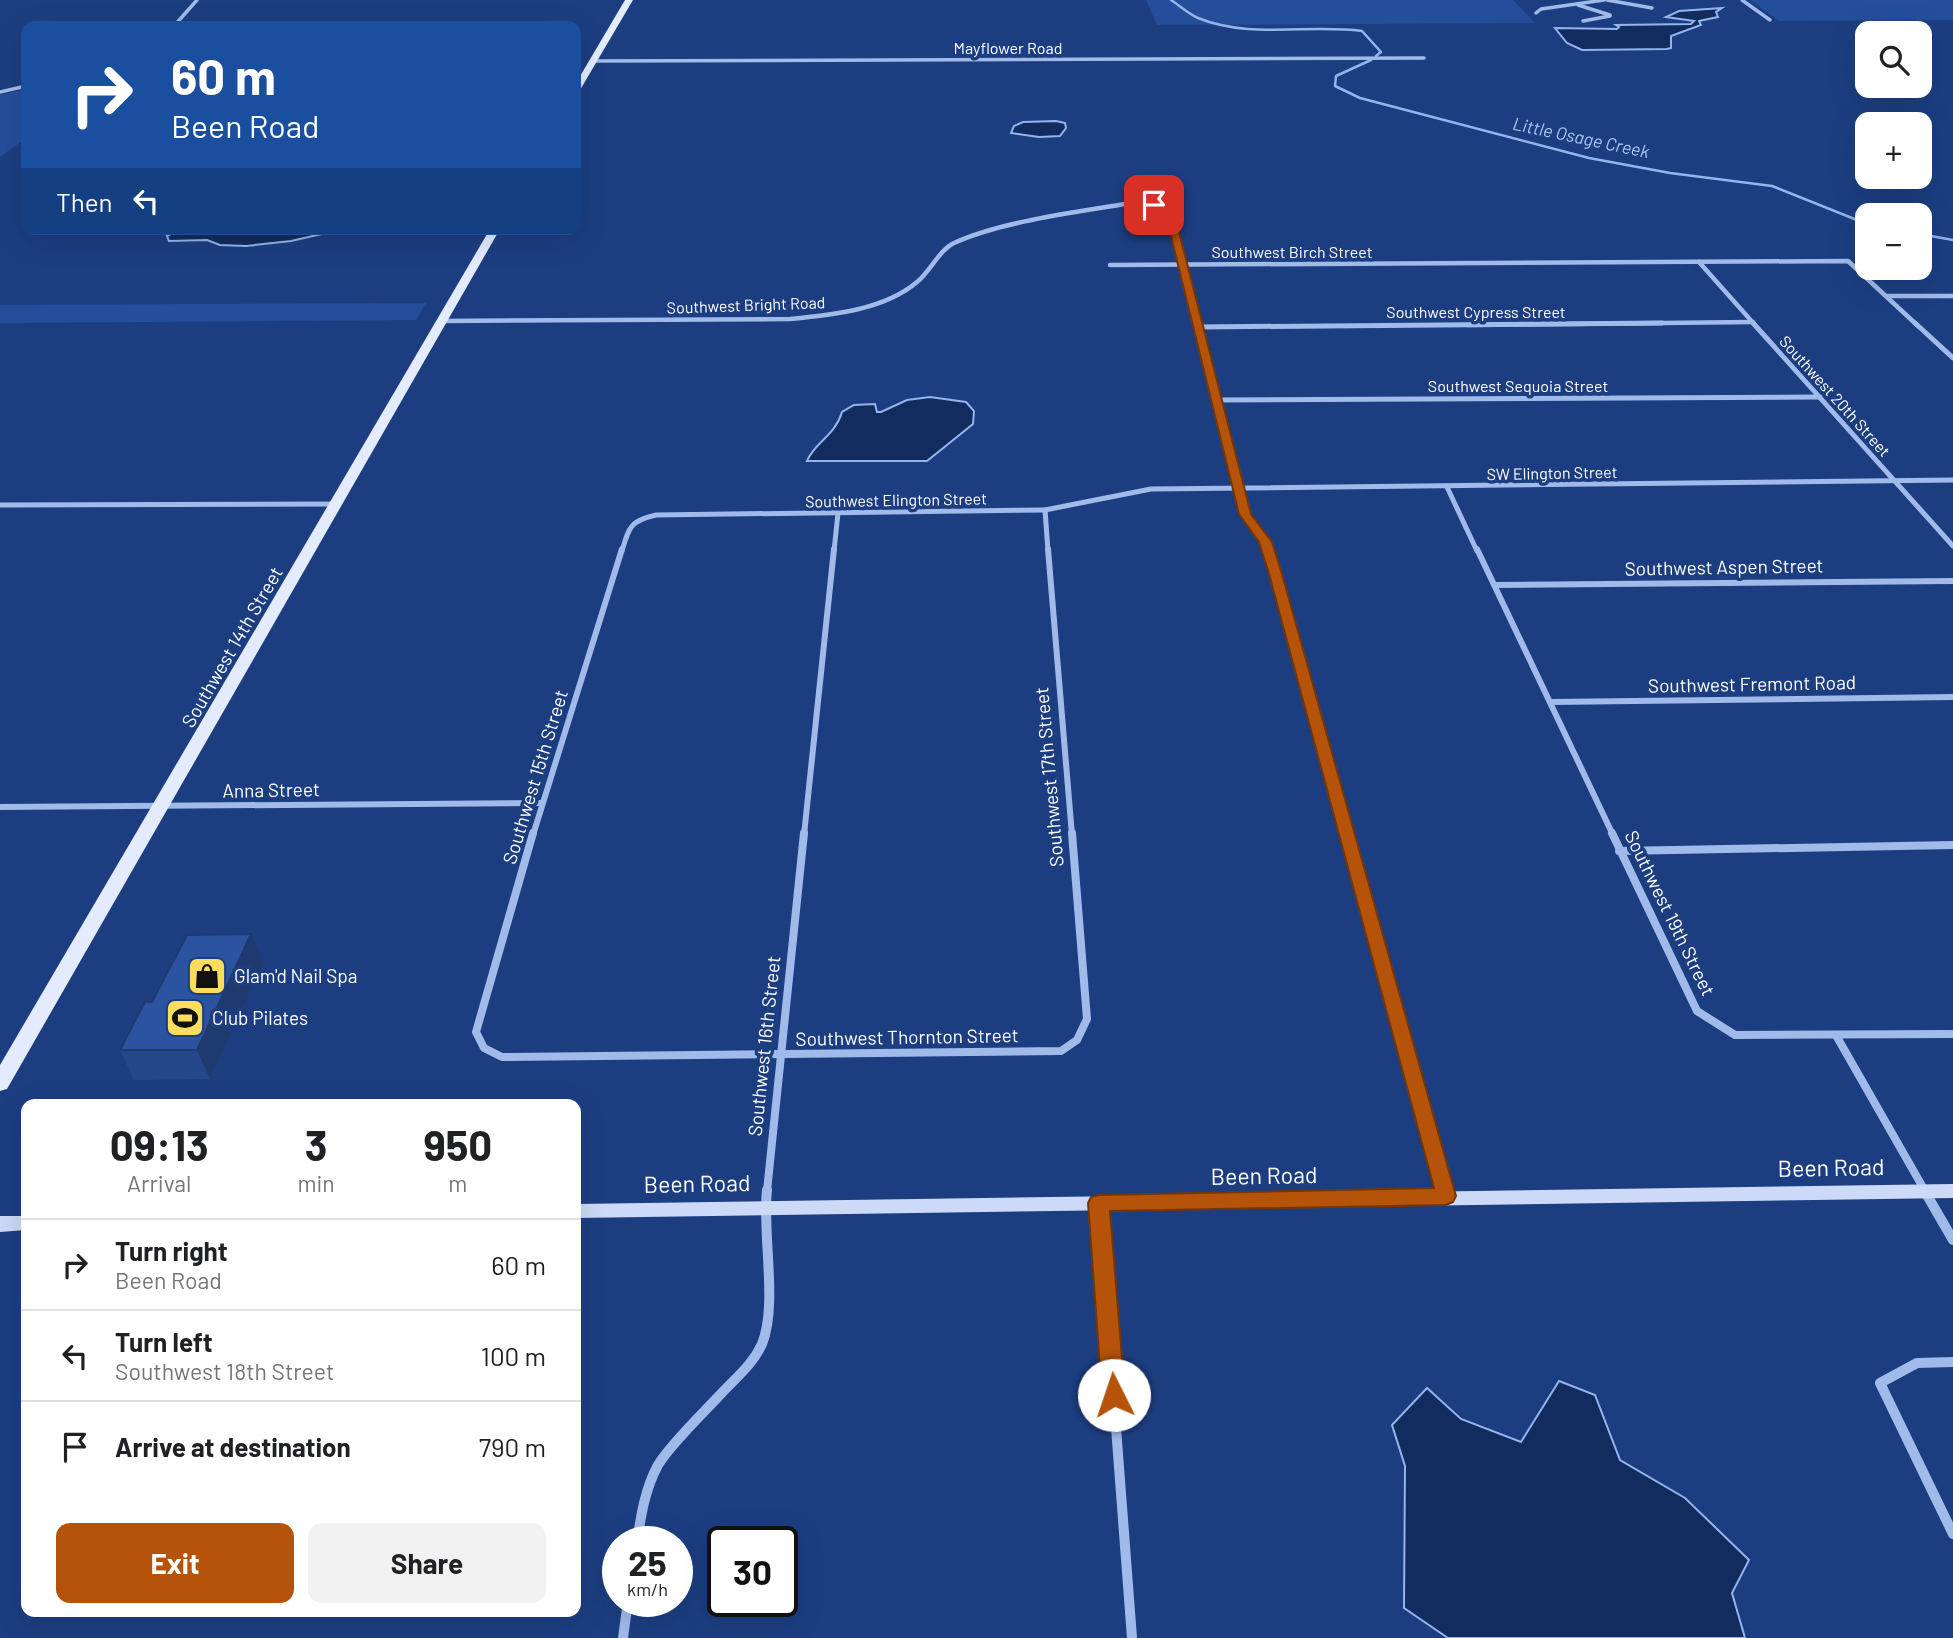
<!DOCTYPE html>
<meta charset="utf-8">
<style>
:root{--surface:#fff;--page:#f2f2f2;--text:#202124;--muted:#757577;--line:#e0e0e0;--accent:#b45309}
body{margin:0;font-family:Barlow,sans-serif;background:var(--page);color:var(--text);height:100vh;display:flex;flex-direction:column;font-size:26px;white-space:nowrap}
*{box-sizing:border-box;margin:0}
p{font-size:23px;color:var(--muted)}
.icon{flex:none;width:38px;height:38px;fill:none;stroke:currentColor;stroke-width:2;stroke-linecap:round;stroke-linejoin:round}
.map{position:relative;flex:1;overflow:hidden}
.drawer{position:absolute;left:21px;top:1099px;width:560px;height:518px;display:flex;flex-direction:column;background:var(--surface);border-radius:14px;box-shadow:0 7px 28px #0002}
.drawer>*{flex:none}
.top-card{position:absolute;left:21px;top:21px;width:560px;height:214px;border-radius:14px;box-shadow:0 7px 28px #0002;background:#1a4fa0;color:#fff;overflow:hidden}
.buttons{position:absolute;left:1855px;top:21px;display:grid;gap:14px}
.buttons a{display:grid;place-items:center;width:77px;height:77px;border-radius:14px;background:var(--surface);box-shadow:0 7px 28px #0002;font-size:35px}
.speed{position:absolute;left:602px;top:1526px;display:flex;gap:14px;font-size:35px;font-weight:700;text-align:center}
.speed>*{display:grid;place-content:center;width:91px;height:91px;border-radius:50%;background:var(--surface);box-shadow:0 7px 28px #0002;line-height:1}
.speed small{font-size:18px;font-weight:400}
.speed .limit{border:4px solid #111;border-radius:10px;background:#fff;color:#111}
.pin{position:absolute;display:grid;place-items:center;width:60px;height:60px;color:#fff;margin:-30px;border-radius:14px;box-shadow:0 4px 10px #0006}
.me{position:absolute;width:77px;margin:-38px;rotate:356deg;stroke-linejoin:round;filter:drop-shadow(0 0 5px #0008)}
.turn{display:flex;align-items:center;gap:24px;height:147px;padding:0 35px;font-size:32px}
.turn .icon{width:91px;height:91px;stroke-width:2.5}
.turn b{display:block;font-size:49px;line-height:60px}
.then{display:flex;align-items:center;height:66px;padding:0 35px;background:#0003;gap:14px;font-size:26px}
.eta{display:flex;justify-content:space-evenly;align-items:center;height:119px;text-align:center}
.eta b{font-size:42px;font-weight:700;line-height:49px}
.cta{display:flex;gap:14px;margin-top:auto;padding:14px 35px}
.cta a{flex:1;height:80px;border-radius:14px;background:var(--accent);color:#fff;font-size:28px;font-weight:700;line-height:80px;text-align:center}
.cta a+a{background:var(--page);color:var(--text)}
ul{padding:0;list-style:none}
li{display:flex;align-items:center;gap:21px;height:91px;padding:0 35px;border-top:2px solid var(--line)}
li div{flex:1}
li b{display:block;font-size:26px}
li em{font-style:normal}
.map>svg:first-child{display:block}
.green{fill:#254e9a}
.water{fill:#122c60;stroke:#93b4ec;stroke-width:2}
.lines{fill:none;stroke-linecap:round;stroke-linejoin:round}
.stream{stroke:#93b4ec;stroke-width:2.5}
.street-far5{stroke:#a0baea;stroke-width:3.5}
.street-far4{stroke:#a0baea;stroke-width:4.5}
.street-far3{stroke:#a0baea;stroke-width:5}
.street-far2{stroke:#a0baea;stroke-width:6}
.street-far1{stroke:#a0baea;stroke-width:8}
.street{stroke:#a0baea;stroke-width:10}
.secondary{fill:#ccdaf7;fill-rule:evenodd}
.primary{fill:#e4ebfe;fill-rule:evenodd}
.wall{fill:#254789}
.shaded-wall{fill:#1e3a6f}
.building{fill:#2b539f;stroke:#1e3a6f;stroke-width:2}
.route{fill:#b45309;stroke:#753606;stroke-width:2}
.labels{text-anchor:middle;stroke-width:7;stroke-linejoin:round;paint-order:stroke}
.far-street-label{font-size:16px;fill:#fff;stroke:#1c3e81}
.far-water-label{font-size:18px;font-style:italic;fill:#acc5f1;stroke:#1c3e81}
.street-label{font-size:19px;fill:#fff;stroke:#1c3e81}
.poi-label{font-size:19px;fill:#fff;stroke:#1c3e81;text-anchor:start}
.near-street-label{font-size:23px;fill:#fff;stroke:#1c3e81}
</style>
<div class="map">
<svg width="1953" height="1638" viewBox="0 0 1953 1638">
<rect width="100%" height="100%" fill="#1c3e81"/>
<g class="green">
<path d="M1146,0H1513L1535,23L1157,25Z"/>
<path d="M1750,0H1953V20L1779,21Z"/>
<path d="M26,89V138L0,157V95Z"/>
<path d="M426,303L416,320L0,323V305Z"/>
</g>
<g class="water">
<path d="M1722,8L1716,12L1718,17L1699,21L1701,25L1671,36V48L1667,49L1582,50L1567,43L1555,28L1617,29L1619,27L1616,25L1691,24L1694,21L1666,17L1679,11Z"/>
<path d="M1056,121L1065,123L1066,128L1060,136L1039,137L1011,133L1014,126L1023,122Z"/>
<path d="M180,229H329L326,233L291,241L246,246L220,245L207,240L169,241L167,236Z"/>
<path d="M930,397L966,402L974,411L973,424L927,461H807C815,442 835,436 842,412L854,405L875,404L877,412H881L907,400Z"/>
<path d="M1559,1381L1595,1395L1620,1460L1685,1498L1749,1560L1732,1593L1745,1638H1448L1404,1608L1405,1466L1392,1425L1427,1388L1461,1419L1521,1442Z"/>
</g>
<g class="lines">
<g class="stream">
<path d="M1171,0C1180,6 1189,14 1198,18C1249,39 1309,24 1362,31L1381,52L1376,56"/>
<path d="M1371,60L1336,76L1335,86L1360,98L1589,158L1670,173L1772,186L1867,224"/>
<path d="M1920,234L1953,240"/>
</g>
<g class="street-far5">
<path d="M1607,0L1652,8"/>
<path d="M1742,0L1770,20"/>
<path d="M1578,5L1610,15"/>
<path d="M1536,13L1541,9L1604,0"/>
<path d="M1583,21L1610,16"/>
<path d="M174,26L197,0"/>
<path d="M592,61L1424,58"/>
<path d="M0,92L26,86"/>
</g>
<g class="street-far4">
<path d="M1699,262L1755,325"/>
<path d="M1110,265L1848,261L1917,325"/>
<path d="M1886,296H1953"/>
<path d="M441,321L790,319C832,315 884,310 917,282C930,272 939,250 954,243C1007,219 1089,211 1148,200L1170,216L1197,325"/>
<path d="M1468,325L1753,322"/>
</g>
<g class="street-far3">
<path d="M1196,323L1245,514L1266,542L1268,551"/>
<path d="M1753,323L1953,546"/>
<path d="M1915,323L1953,358"/>
<path d="M1198,327L1662,323"/>
<path d="M1216,400L1820,397"/>
<path d="M1447,487L1477,551"/>
<path d="M0,505L335,504"/>
<path d="M1045,510L1048,551"/>
<path d="M1045,510L1151,489L1953,480"/>
<path d="M622,551C629,527 630,521 656,515L1045,510"/>
<path d="M834,551L838,513"/>
</g>
<g class="street-far2">
<path d="M1048,549L1072,835"/>
<path d="M1268,549L1347,835"/>
<path d="M1477,549L1613,835"/>
<path d="M1495,585L1953,581"/>
<path d="M1551,702L1953,697"/>
<path d="M0,807L542,803"/>
<path d="M533,835L622,549"/>
<path d="M804,835L834,549"/>
</g>
<g class="street-far1">
<path d="M533,833L476,1032L484,1048L502,1057L1061,1051L1077,1040L1087,1019L1072,833"/>
<path d="M1346,833L1445,1191"/>
<path d="M1612,833L1697,1011L1735,1035L1953,1034"/>
<path d="M1619,851L1953,845"/>
<path d="M1837,1037L1925,1191"/>
<path d="M767,1191L804,833"/>
</g>
<g class="street">
<path d="M1444,1190L1446,1196"/>
<path d="M1924,1190L1953,1240"/>
<path d="M1099,1204L1132,1638"/>
<path d="M1953,1362L1917,1363L1880,1383L1953,1534"/>
<path d="M637,1542C641,1515 645,1489 658,1465C670,1445 701,1415 718,1397C734,1379 752,1366 762,1344C778,1305 762,1233 767,1190"/>
<path d="M623,1638L628,1601"/>
</g>
<g class="secondary">
<path d="M1953,1184V1198L576,1218V1204Z"/>
<path d="M0,1216H26V1230L0,1232Z"/>
</g>
<g class="primary">
<path d="M625,0H633L580,90L576,92V83Z"/>
<path d="M490,229H500L7,1089L0,1091V1065Z"/>
</g>
</g>
<path class="wall" d="M263,963L210,1079L134,1080L120,1050L152,1002Z"/>
<path class="shaded-wall" d="M251,934L263,963L210,1079L197,1050Z"/>
<path class="building" d="M251,934L197,1050H120L145,1002H152L187,935Z"/>
<path class="route" d="M1151,203C1165,202 1174,216 1178,228L1251,514L1272,542L1282,574L1456,1196L1453,1202L1446,1205L1110,1211L1125,1395L1122,1402L1114,1405L1106,1402L1102,1395L1088,1203L1091,1197L1099,1195L1434,1188L1269,574L1259,542L1239,514L1169,228L1165,218L1151,206Z"/>
<defs>
<g id="shop-square" transform="scale(2.0125)"><rect x="-9" y="-9" width="18" height="18" rx="4" fill="#fadd5d" stroke="#1c3e81"/><path d="M-5-2.5h2.3a2.7 3.5 0 0 1 5.4 0H5L5.5 6h-11ZM-1.5-2.5h3a1.5 2.3 0 0 0-3 0Z" fill="#111"/></g>
<g id="stadium-square" transform="scale(2.0125)"><rect x="-9" y="-9" width="18" height="18" rx="4" fill="#fadd5d" stroke="#1c3e81"/><path d="M0-5a6.5 5 0 1 0 0 10a6.5 5 0 1 0 0-10ZM-3.5-1.8h7v3.6h-7Z" fill="#111"/></g>
</defs>
<g fill-rule="evenodd">
<use href="#shop-square" x="207" y="976"/>
<use href="#stadium-square" x="185" y="1018"/>
</g>
<g class="labels">
<g class="far-street-label">
<text x="1008" y="54">Mayflower Road</text>
<text x="1292" y="258">Southwest Birch Street</text>
<text transform="translate(746 305) rotate(-2)" y="6">Southwest Bright Road</text>
<text x="1476" y="318">Southwest Cypress Street</text>
<text x="1518" y="392">Southwest Sequoia Street</text>
<text transform="translate(1835 396) rotate(48)" y="6">Southwest 20th Street</text>
<text transform="translate(1552 473) rotate(-1)" y="6">SW Elington Street</text>
<text transform="translate(896 500) rotate(-1)" y="6">Southwest Elington Street</text>
</g>
<g class="far-water-label">
<text transform="translate(1581 138) rotate(12)" y="6">Little Osage Creek</text>
</g>
<g class="street-label">
<text transform="translate(1724 567) rotate(-1)" y="7">Southwest Aspen Street</text>
<text transform="translate(232 647) rotate(-60)" y="7">Southwest 14th Street</text>
<text transform="translate(1752 684) rotate(-1)" y="7">Southwest Fremont Road</text>
<text transform="translate(535 777) rotate(-73)" y="7">Southwest 15th Street</text>
<text transform="translate(1049 777) rotate(-95)" y="7">Southwest 17th Street</text>
<text transform="translate(271 790) rotate(-1)" y="7">Anna Street</text>
<text transform="translate(1670 913) rotate(64)" y="7">Southwest 19th Street</text>
<text transform="translate(907 1037) rotate(-1)" y="7">Southwest Thornton Street</text>
<text transform="translate(764 1046) rotate(-84)" y="7">Southwest 16th Street</text>
</g>
<g class="poi-label">
<text x="234" y="983">Glam'd Nail Spa</text>
<text x="212" y="1025">Club Pilates</text>
</g>
<g class="near-street-label">
<text transform="translate(1831 1168) rotate(-1)" y="8">Been Road</text>
<text transform="translate(1264 1176) rotate(-1)" y="8">Been Road</text>
<text transform="translate(697 1184) rotate(-1)" y="8">Been Road</text>
</g>
</g>
</svg>
<div class="buttons">
<a><svg class="icon" aria-label="search" viewBox="0 0 24 24"><circle cx="10" cy="10" r="6"/><path d="M15 15l6 6"/></svg></a>
<a>+</a>
<a>−</a>
</div>
<div class="speed"><div>25<small>km/h</small></div><div class="limit">30</div></div>
<div class="pin" style="left:1154px;top:205px;background:#d93025"><svg class="icon" aria-label="arrive" viewBox="0 0 24 24"><path d="M6 21V4h12l-3 4 3 4H6"/></svg></div>
<svg class="me" style="left:1114px;top:1395px" viewBox="-20 -20 40 40"><circle r="19" fill="#fff"/><path d="M0-13L10 11 0 6-10 11z" fill="#b45309"/></svg>
<div class="top-card">
<div class="turn"><svg class="icon" aria-label="right" viewBox="0 0 24 24"><path d="M7 20v-9h11M14 6l5 5-5 5"/></svg><div><b>60 m</b>Been Road</div></div>
<div class="then">Then<svg class="icon" aria-label="left" viewBox="0 0 24 24"><path d="M17 20v-9H6M10 6l-5 5 5 5"/></svg></div>
</div>
<section class="drawer">
<div class="eta">
<div><b>09:13</b><p>Arrival</p></div>
<div><b>3</b><p>min</p></div>
<div><b>950</b><p>m</p></div>
</div>
<ul>
<li><svg class="icon" aria-label="right" viewBox="0 0 24 24"><path d="M7 20v-9h11M14 6l5 5-5 5"/></svg><div><b>Turn right</b><p>Been Road</p></div><em>60 m</em></li>
<li><svg class="icon" aria-label="left" viewBox="0 0 24 24"><path d="M17 20v-9H6M10 6l-5 5 5 5"/></svg><div><b>Turn left</b><p>Southwest 18th Street</p></div><em>100 m</em></li>
<li><svg class="icon" aria-label="arrive" viewBox="0 0 24 24"><path d="M6 21V4h12l-3 4 3 4H6"/></svg><div><b>Arrive at destination</b></div><em>790 m</em></li>
</ul>
<div class="cta"><a>Exit</a><a>Share</a></div>
</section>
</div>
